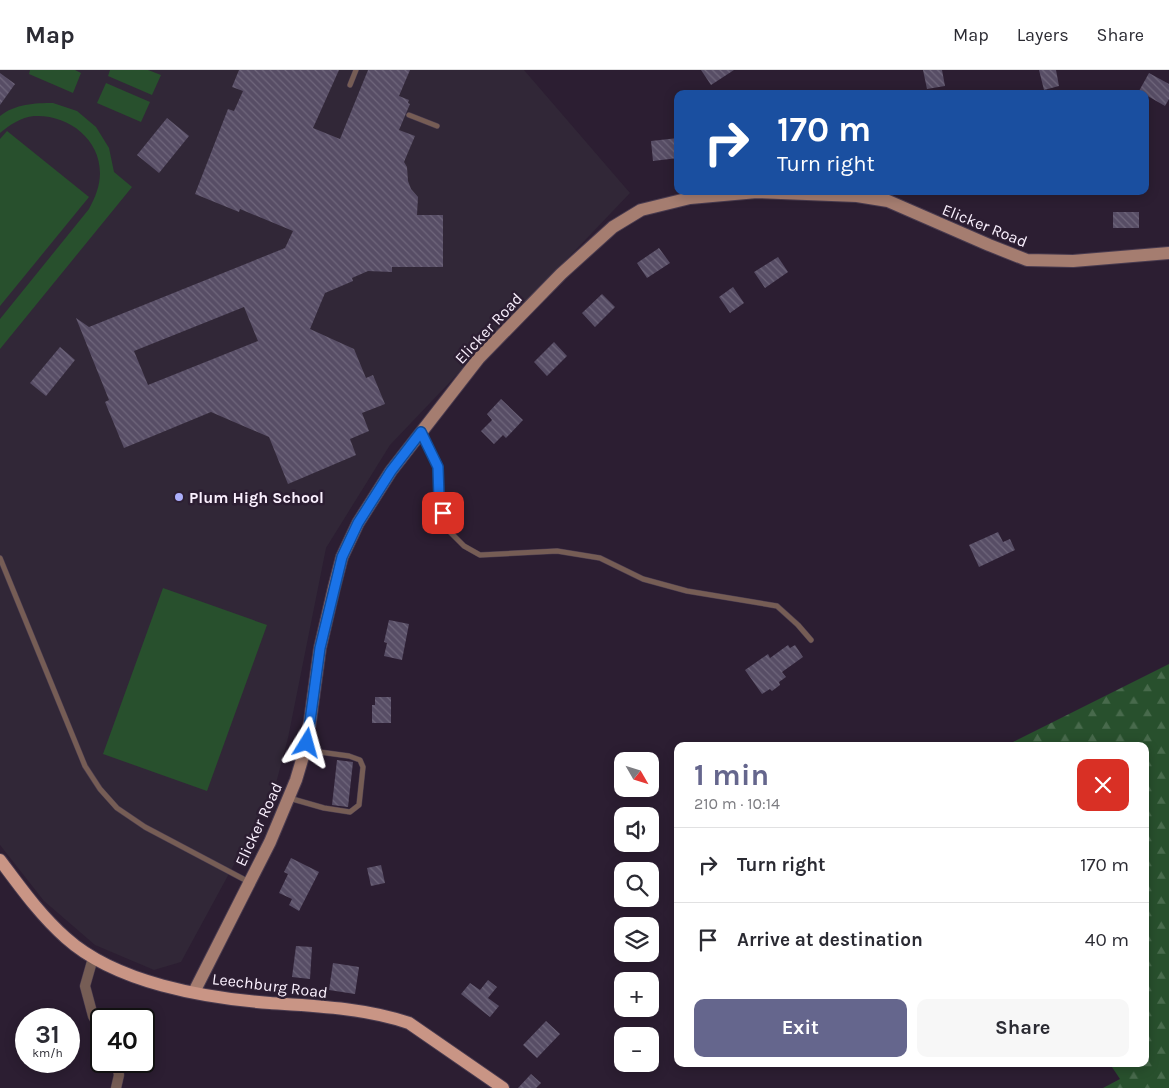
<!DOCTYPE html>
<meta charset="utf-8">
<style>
:root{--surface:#fff;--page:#f7f7f7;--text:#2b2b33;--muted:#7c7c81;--line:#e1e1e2;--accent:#65668d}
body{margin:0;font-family:Karla,sans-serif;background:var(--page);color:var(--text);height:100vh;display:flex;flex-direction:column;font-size:19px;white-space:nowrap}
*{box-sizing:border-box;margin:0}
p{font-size:16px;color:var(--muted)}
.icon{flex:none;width:28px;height:28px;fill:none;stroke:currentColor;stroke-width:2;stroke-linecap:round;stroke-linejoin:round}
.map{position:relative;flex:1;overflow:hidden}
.drawer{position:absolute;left:674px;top:672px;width:475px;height:325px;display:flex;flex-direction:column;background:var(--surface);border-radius:10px;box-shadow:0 2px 12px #0003}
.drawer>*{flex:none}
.guide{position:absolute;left:674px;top:20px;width:475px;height:105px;border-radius:10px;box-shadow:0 2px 12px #0003;background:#1a4fa0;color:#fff;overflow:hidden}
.needle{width:32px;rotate:129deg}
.controls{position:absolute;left:614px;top:682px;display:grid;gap:10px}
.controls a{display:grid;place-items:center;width:45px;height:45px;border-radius:10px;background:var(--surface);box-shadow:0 2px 12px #0003;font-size:25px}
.speed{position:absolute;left:15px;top:938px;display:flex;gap:10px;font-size:25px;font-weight:700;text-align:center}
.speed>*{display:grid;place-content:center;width:65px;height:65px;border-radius:50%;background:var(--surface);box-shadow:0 2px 12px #0003;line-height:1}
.speed small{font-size:12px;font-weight:400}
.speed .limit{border:2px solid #111;border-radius:8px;background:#fff;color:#111}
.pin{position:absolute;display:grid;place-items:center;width:42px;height:42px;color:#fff;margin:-21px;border-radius:10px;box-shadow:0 2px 8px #0006}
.me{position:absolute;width:55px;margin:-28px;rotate:8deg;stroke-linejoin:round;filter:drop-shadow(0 0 4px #0008)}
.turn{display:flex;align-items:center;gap:18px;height:105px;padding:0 20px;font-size:22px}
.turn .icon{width:65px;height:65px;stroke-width:2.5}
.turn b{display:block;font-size:35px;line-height:42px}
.round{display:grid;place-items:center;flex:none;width:52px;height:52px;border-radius:10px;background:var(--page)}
.overview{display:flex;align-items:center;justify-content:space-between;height:85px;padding:0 20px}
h1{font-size:30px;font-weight:700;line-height:38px;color:var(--accent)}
.primary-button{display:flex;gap:10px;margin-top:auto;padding:10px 20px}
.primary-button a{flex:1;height:58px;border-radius:10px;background:var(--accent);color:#fff;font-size:20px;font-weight:700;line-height:58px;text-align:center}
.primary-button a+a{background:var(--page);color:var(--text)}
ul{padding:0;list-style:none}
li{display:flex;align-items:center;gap:15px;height:75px;padding:0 20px;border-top:1px solid var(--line)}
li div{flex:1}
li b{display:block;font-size:19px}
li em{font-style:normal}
header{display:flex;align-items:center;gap:30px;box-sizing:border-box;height:70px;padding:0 25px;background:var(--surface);border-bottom:1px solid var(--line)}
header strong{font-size:24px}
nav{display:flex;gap:28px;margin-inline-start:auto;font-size:18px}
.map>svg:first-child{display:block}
.education{fill:#312737}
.forest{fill:url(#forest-firs)}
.pitch{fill:#28502d}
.building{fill:url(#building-back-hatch);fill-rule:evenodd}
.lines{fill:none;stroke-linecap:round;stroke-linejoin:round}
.lane-casing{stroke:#493b4f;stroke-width:6}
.street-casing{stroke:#493b4f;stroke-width:11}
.secondary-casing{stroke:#493b4f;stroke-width:14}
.primary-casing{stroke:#493b4f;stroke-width:14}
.lane{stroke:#765d55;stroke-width:5}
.street{stroke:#765d55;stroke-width:10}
.secondary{stroke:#a57d70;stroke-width:12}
.primary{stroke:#c99585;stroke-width:12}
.route-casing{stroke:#114b97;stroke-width:12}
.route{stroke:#1a73e8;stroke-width:9}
.poi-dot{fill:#acaffb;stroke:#2c1e32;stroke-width:2}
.labels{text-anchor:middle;stroke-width:5;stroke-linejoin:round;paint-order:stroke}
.street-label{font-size:16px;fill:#faf0fe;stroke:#2c1e32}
.poi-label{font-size:16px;font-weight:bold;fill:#faf0fe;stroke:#2c1e32;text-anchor:start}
</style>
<header>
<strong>Map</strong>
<nav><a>Map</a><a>Layers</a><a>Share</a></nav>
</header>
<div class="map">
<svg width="1169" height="1018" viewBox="0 0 1169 1018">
<defs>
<pattern id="forest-firs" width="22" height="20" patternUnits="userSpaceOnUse" patternTransform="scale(1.25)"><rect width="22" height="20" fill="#28502d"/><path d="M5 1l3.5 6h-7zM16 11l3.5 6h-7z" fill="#486a4c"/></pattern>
<pattern id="building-back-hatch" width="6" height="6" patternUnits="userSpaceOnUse" patternTransform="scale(1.25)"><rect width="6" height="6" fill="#574d65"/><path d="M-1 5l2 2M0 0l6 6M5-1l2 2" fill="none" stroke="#70677c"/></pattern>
</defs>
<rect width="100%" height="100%" fill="#2c1e32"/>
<path class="education" d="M0,0H524L630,123L390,375L326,478L288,668L274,721L181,892L154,900L95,875L44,831L0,775Z"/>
<path class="forest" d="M1169,594V1018H1103L1120,1009L1110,994H1145V676H1005Z"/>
<g class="pitch">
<path d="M30,0H75L81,3L73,23L29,4Z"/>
<path d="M110,0H148L161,5L152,25L108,6Z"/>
<path d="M106,13L150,32L141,52L97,33Z"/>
<path d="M53,33L77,41L96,57L109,78L114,102L132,117L0,279V249L89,139C95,128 100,116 100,103C100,68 67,44 34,46C21,47 10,55 0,63V46C15,34 35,33 53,33Z"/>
<path d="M7,61L89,127L0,236V69Z"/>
<path d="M163,518L267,555L207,721L103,684Z"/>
</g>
<g class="building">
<path d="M239,0H339L313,58L340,69L368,0H410L399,26L409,30L408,33L410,34L399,60L415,66L404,92L407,97L408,111L411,119L418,127L417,145H443V197H392V202L368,201L352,208L353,211L325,223L310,259L354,279L366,308L373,305L385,334L362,343L369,361L350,369L356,385L288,414L269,367L211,342L124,378L105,332L109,330L76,248L89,257L285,178L293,161L240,139L239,142L195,124L228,39L234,41L243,21L232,17ZM244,237L258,271L148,315L134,281Z"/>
<path d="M701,0H734L711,15Z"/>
<path d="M923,0H942L945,16L927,19Z"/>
<path d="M1039,0H1056L1059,16L1044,20Z"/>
<path d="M0,3L15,14L0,35Z"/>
<path d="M1149,3L1169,14V29L1165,36L1139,21Z"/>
<path d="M167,48L189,66L159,103L137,85Z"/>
<path d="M678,68V88L653,91L651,71Z"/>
<rect x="1113" y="142" width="26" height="16"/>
<path d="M659,178L670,193L647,208L637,193Z"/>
<path d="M778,187L788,202L765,218L754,202Z"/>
<path d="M733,217L744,233L730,243L719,227Z"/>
<path d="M602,224L615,237L595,257L582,243Z"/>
<path d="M554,272L567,286L547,306L534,292Z"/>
<path d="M60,277L75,290L46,326L30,313Z"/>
<path d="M501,329L523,350L506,368L503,365L494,374L481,361L492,350L487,344Z"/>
<path d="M998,462L1003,472L1010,469L1015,480L979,497L969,475Z"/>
<path d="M389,550L409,554L402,590L384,586L387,573L384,572Z"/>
<path d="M788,575L790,578L795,575L803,587L782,602L786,607L779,612L780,615L772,621L770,619L762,624L745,600L768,584L770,588Z"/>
<path d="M375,627H391V653H372V635H375Z"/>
<path d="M337,690L353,692L348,737L332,735Z"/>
<path d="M291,788L319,802L299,841L289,835L292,829L279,823L288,804L284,802Z"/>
<path d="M381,795L385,813L371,816L367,798Z"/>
<path d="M296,876L312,877L310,909L292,907Z"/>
<path d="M333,893L359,897L355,924L329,920Z"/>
<path d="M488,910L497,917L488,928L499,936L490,947L461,924L470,913L480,920Z"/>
<path d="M546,951L560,964L537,988L523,975Z"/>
<path d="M531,1004L541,1013L536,1018H518Z"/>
</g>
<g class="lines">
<g class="lane-casing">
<g id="lane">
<path d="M350,15L356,0"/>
<path d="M409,45L437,56"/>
<path d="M422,363L438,397L439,428L447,459L464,476L480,485L557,481L600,488L643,509L687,521L777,536L798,555L811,570"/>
<path d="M0,488L85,696L100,719L117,738L145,757L249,812"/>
<path d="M289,728L324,738L350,742L359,735L363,697L360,690L349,686L305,680"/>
</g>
</g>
<g class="street-casing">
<g id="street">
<path d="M93,888L85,916L93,946L101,960"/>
<path d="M116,991L119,1005L116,1018"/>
</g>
</g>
<g class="secondary-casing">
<path id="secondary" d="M194,922L270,772L296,710L307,673L320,578L334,518L342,487L358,453L391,401L479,288L561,204L613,157L641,140L690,128L757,122L857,126L888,131L989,175L1027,190L1073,191L1169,183"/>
</g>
<g class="primary-casing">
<path id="primary" d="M0,790C21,818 40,845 66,868C116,913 205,928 270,933C316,936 365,938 409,953L503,1018"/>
</g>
<use href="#lane" class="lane"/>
<use href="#street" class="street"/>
<use href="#secondary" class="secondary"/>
<use href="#primary" class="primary"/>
</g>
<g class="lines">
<g class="route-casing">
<path id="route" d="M307,673L320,578L342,487L358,453L391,401L421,362L438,397L439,428L443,443"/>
</g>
<use href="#route" class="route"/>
</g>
<circle class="poi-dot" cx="179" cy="427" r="5"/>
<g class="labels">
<g class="street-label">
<text transform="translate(985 155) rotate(22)" y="6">Elicker Road</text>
<text transform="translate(488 258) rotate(-47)" y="6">Elicker Road</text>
<text transform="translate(258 754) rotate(-65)" y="6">Elicker Road</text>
<text transform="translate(270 915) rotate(7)" y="6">Leechburg Road</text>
</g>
<g class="poi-label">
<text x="189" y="433">Plum High School</text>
</g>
</g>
</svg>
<div class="controls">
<a><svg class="needle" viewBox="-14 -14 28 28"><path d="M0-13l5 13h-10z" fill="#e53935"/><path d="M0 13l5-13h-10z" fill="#7c7c81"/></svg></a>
<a><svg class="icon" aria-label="sound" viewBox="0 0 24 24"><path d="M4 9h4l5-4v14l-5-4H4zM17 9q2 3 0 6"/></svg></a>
<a><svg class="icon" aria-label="search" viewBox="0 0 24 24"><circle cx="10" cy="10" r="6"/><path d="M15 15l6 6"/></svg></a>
<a><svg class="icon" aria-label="layers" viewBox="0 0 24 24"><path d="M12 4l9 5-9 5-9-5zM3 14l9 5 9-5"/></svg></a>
<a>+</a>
<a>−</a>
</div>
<div class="speed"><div>31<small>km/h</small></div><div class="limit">40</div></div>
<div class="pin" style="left:443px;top:443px;background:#d93025"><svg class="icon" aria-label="arrive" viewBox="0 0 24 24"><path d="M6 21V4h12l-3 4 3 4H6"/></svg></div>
<svg class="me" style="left:307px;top:673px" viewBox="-20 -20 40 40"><path d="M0-17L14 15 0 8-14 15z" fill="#1a73e8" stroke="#fff" stroke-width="4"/></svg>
<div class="guide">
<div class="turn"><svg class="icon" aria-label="right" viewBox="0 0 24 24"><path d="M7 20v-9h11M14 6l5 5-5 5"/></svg><div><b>170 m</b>Turn right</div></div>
</div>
<section class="drawer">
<div class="overview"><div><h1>1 min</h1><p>210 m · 10:14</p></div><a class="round" style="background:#d93025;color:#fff"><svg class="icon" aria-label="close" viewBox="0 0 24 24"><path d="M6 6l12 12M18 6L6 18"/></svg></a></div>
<ul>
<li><svg class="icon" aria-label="right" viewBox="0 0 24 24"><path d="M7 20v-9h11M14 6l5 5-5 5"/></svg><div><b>Turn right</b></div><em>170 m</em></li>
<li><svg class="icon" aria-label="arrive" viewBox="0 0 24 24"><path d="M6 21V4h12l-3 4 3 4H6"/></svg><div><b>Arrive at destination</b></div><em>40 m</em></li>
</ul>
<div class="primary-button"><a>Exit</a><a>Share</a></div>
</section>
</div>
